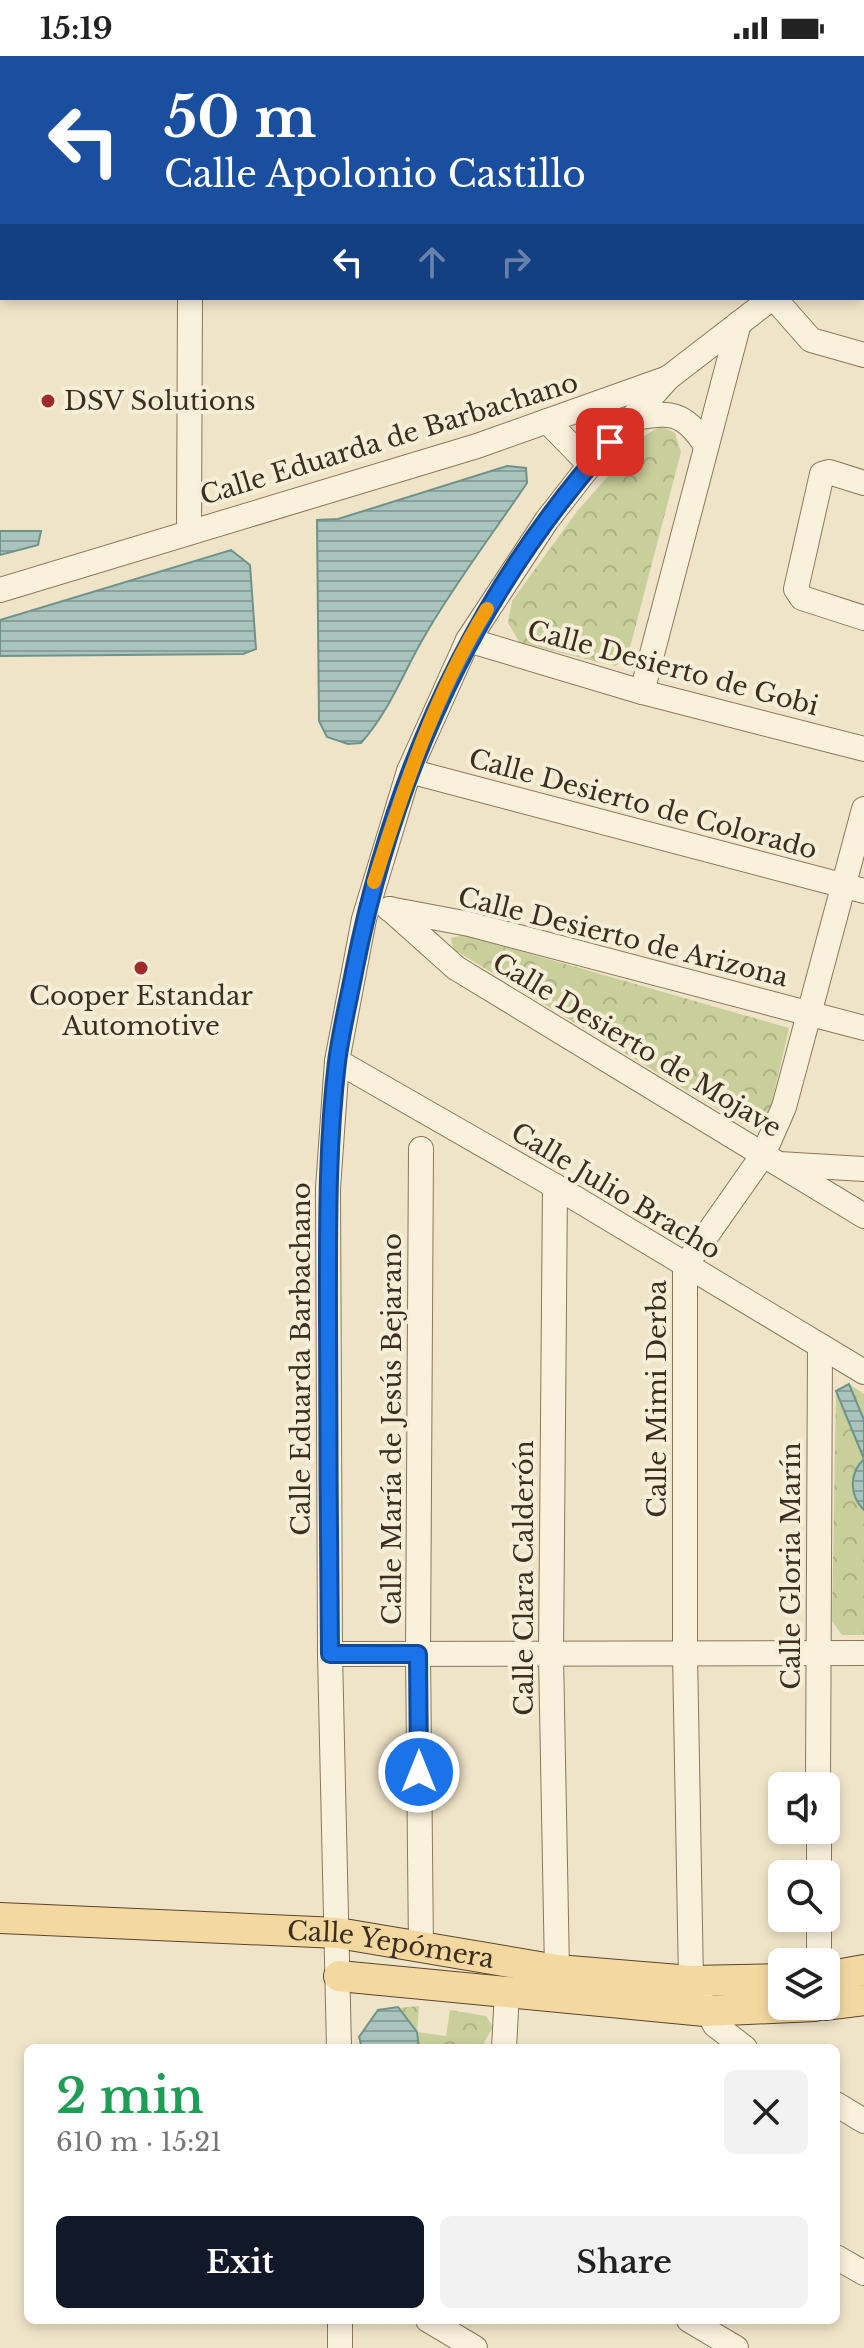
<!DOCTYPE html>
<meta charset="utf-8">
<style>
:root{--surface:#fff;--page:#f2f2f2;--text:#222;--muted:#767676;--accent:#111827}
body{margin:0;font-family:"Libre Baskerville",serif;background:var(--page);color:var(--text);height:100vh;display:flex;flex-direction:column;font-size:30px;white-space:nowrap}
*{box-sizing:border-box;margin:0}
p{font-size:26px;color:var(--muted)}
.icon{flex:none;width:44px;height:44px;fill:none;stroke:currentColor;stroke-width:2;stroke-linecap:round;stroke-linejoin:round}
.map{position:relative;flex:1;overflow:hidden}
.drawer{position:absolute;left:24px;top:1988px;width:816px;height:280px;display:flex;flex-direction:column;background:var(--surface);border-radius:12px;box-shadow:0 4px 12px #0003}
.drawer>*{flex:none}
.hud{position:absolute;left:0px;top:0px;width:864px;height:244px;box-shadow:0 4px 12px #0003;background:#1a4fa0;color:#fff;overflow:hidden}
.controls{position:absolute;left:768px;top:1716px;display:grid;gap:16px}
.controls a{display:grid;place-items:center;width:72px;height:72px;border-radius:12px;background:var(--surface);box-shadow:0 4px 12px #0003;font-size:40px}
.pin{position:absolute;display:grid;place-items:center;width:68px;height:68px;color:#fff;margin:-34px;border-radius:16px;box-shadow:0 4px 12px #0006}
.me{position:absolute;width:88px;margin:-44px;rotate:0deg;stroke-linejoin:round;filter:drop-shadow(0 0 6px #0008)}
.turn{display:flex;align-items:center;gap:28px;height:168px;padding:0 32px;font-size:36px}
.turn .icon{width:104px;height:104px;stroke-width:2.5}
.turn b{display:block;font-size:56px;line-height:68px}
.lanes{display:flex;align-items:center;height:76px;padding:0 32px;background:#0003;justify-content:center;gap:40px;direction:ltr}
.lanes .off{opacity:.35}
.round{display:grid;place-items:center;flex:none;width:84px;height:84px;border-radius:12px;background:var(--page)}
.headline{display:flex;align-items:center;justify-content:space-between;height:136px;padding:0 32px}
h1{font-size:48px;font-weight:600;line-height:60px;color:#1e9e55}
.cta{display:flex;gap:16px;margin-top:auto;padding:16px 32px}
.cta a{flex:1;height:92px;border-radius:12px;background:var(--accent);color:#fff;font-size:32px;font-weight:600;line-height:92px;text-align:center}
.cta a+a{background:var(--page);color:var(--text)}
.status{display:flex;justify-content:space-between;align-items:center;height:56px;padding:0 40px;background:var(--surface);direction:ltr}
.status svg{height:22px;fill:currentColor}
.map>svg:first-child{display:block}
.forest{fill:url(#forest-crowns)}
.water{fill:url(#water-rules);stroke:#6f938a;stroke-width:2}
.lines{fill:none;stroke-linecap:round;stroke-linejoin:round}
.minor-casing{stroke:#8d765c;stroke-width:26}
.major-casing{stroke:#5b4430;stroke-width:32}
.minor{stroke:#faf1dc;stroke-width:24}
.major{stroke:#f3d9a0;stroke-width:30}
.route-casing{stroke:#114b97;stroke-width:20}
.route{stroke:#1a73e8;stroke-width:14}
.slow{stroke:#f59e0b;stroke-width:14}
.poi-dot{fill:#9e2a2b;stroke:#f7eed8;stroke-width:3}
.labels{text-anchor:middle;stroke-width:8;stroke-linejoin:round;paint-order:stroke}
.poi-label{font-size:26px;fill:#3d2e20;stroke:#f7eed8;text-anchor:start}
.street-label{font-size:26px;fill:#3d2e20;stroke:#f7eed8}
</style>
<div class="status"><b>15:19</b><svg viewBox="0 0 49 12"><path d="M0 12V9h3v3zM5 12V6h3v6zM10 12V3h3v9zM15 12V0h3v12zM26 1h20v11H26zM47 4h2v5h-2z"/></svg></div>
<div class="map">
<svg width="864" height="2292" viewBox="0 0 864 2292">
<defs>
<pattern id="forest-crowns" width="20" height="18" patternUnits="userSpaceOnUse" patternTransform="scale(2)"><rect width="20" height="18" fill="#c9cf9b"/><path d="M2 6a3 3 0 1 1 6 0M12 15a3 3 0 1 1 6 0" fill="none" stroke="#aeb285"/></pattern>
<pattern id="water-rules" width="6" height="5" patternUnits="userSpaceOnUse" patternTransform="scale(2)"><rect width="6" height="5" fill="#a9c4bc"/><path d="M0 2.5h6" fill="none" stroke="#8ba098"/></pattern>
</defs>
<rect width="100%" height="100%" fill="#f0e4c8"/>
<g class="forest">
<path d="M661,370L675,377L681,396L627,603L615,610L520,587L508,567L512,545L578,454L644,380Z"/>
<path d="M464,879L789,972L769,1059L760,1068H742L453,893L451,882Z"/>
<path d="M849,1328L864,1338V1579H842L832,1565L836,1335Z"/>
<path d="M419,1950L417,1976L446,1980L450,1954L486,1960L493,1971L481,1992H356L378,1954Z"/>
</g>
<g class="water">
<path d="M507,410L526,412L527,427C492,479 455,527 424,581C403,617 389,656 361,687L348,688L327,681L319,665L317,464L338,463Z"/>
<path d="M0,475H41L38,489L0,499Z"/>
<path d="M231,494L250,509L256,593L243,598L0,600V564Z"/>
<path d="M849,1328L864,1364V1454C849,1439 849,1417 864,1403L836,1335Z"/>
<path d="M398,1951L417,1976L419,1992H362L359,1981L378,1954Z"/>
</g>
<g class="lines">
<g class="minor-casing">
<g id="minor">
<path d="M191,2V0"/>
<path d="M862,185L864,183"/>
<path d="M774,242L811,284L864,299"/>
<path d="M631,363C669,355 684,355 706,390"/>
<path d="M547,365L590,409"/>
<path d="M864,427L829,416L822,418L796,533L802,542L864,562"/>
<path d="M189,474L190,242"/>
<path d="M0,534L477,390L668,322L772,242"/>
<path d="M468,584L642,636L864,693"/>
<path d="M642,636L739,267"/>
<path d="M409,715L864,835"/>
<path d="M389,853L469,868L864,972"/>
<path d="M390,853L456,912L864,1160"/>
<path d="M337,1005L555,1130L864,1316"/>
<path d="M421,1093L418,1598L421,1893"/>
<path d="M779,1108L864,1113"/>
<path d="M555,1130L551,1599L557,1914"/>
<path d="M330,1598L864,1597"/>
<path d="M818,1730L820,1290"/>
<path d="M819,1774V1818"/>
<path d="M819,1862V1906"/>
<path d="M339,1992L330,1598L328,1132L337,1005L364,863L409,715L468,584L547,464L590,409L668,322"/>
<path d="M504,1992L507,1936"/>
<path d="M745,1992L715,1969L691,1925L685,1597V1210L763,1099L784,1051L864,753"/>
<path d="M836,2048L864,2065"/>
<path d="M836,2201L864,2217"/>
<path d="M428,2264L475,2292"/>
<path d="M689,2264L736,2292"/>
<path d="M340,2292V2264"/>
</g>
</g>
<g class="major-casing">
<g id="major">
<path id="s1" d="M0,1862L338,1877L557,1914L691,1925L782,1923"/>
<path d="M339,1920L705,1955L815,1950"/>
<path d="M826,1921L864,1914"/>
<path d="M826,1949L864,1944"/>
</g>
</g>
<use href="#minor" class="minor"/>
<use href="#major" class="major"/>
</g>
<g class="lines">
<g class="route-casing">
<path id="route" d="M419,1716L418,1598H330C329,1484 328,1371 328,1257C328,1173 327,1089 337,1006C341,975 349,943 355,911C394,715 476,536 610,386"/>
</g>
<use href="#route" class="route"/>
<path class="slow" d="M374,826C404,731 435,638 487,553"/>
</g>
<g class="poi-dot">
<circle cx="48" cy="345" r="8"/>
<circle cx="141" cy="912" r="8"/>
</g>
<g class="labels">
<g class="poi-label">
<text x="64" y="354">DSV Solutions</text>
<text x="141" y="949" text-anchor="middle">Cooper Estandar<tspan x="141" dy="30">Automotive</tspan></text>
</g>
<g class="street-label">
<text transform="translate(389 383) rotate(-17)" y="9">Calle Eduarda de Barbachano</text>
<text transform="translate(673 612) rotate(15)" y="9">Calle Desierto de Gobi</text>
<text transform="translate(643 748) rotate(15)" y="9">Calle Desierto de Colorado</text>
<text transform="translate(623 881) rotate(14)" y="9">Calle Desierto de Arizona</text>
<text transform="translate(637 989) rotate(31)" y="9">Calle Desierto de Mojave</text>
<text transform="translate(616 1135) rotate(31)" y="9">Calle Julio Bracho</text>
<text transform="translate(301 1303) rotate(-90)" y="9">Calle Eduarda Barbachano</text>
<text transform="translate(657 1343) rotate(-90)" y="9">Calle Mimi Derba</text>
<text transform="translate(392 1373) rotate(-90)" y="9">Calle María de Jesús Bejarano</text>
<text transform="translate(791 1510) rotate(-90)" y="9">Calle Gloria Marín</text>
<text transform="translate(524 1522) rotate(-90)" y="9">Calle Clara Calderón</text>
<text dy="9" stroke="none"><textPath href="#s1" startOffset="392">Calle Yepómera</textPath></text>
</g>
</g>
</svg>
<div class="controls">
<a><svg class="icon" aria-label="sound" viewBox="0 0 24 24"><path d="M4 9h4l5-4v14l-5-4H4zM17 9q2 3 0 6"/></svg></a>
<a><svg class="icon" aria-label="search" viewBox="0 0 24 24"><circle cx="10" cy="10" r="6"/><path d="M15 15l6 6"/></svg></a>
<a><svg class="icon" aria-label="layers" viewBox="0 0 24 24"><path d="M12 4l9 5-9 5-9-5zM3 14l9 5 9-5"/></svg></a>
</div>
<div class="pin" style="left:610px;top:386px;background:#d93025"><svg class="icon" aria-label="arrive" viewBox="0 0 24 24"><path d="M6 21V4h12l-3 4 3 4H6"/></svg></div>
<svg class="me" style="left:419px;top:1716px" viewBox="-20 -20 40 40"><circle r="17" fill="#1a73e8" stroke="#fff" stroke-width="3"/><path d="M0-11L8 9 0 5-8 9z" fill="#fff"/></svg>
<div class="hud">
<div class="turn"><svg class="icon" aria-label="left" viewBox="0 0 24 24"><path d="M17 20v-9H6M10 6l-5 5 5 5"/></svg><div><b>50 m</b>Calle Apolonio Castillo</div></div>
<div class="lanes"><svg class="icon" aria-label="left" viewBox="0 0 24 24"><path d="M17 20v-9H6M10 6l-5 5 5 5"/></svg><svg class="icon off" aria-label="ahead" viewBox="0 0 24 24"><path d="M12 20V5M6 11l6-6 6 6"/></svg><svg class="icon off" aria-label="right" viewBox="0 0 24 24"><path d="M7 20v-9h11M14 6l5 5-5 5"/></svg></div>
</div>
<section class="drawer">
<div class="headline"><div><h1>2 min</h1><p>610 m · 15:21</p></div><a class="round"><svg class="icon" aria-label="close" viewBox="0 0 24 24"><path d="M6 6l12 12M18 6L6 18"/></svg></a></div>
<div class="cta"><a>Exit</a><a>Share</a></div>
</section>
</div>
